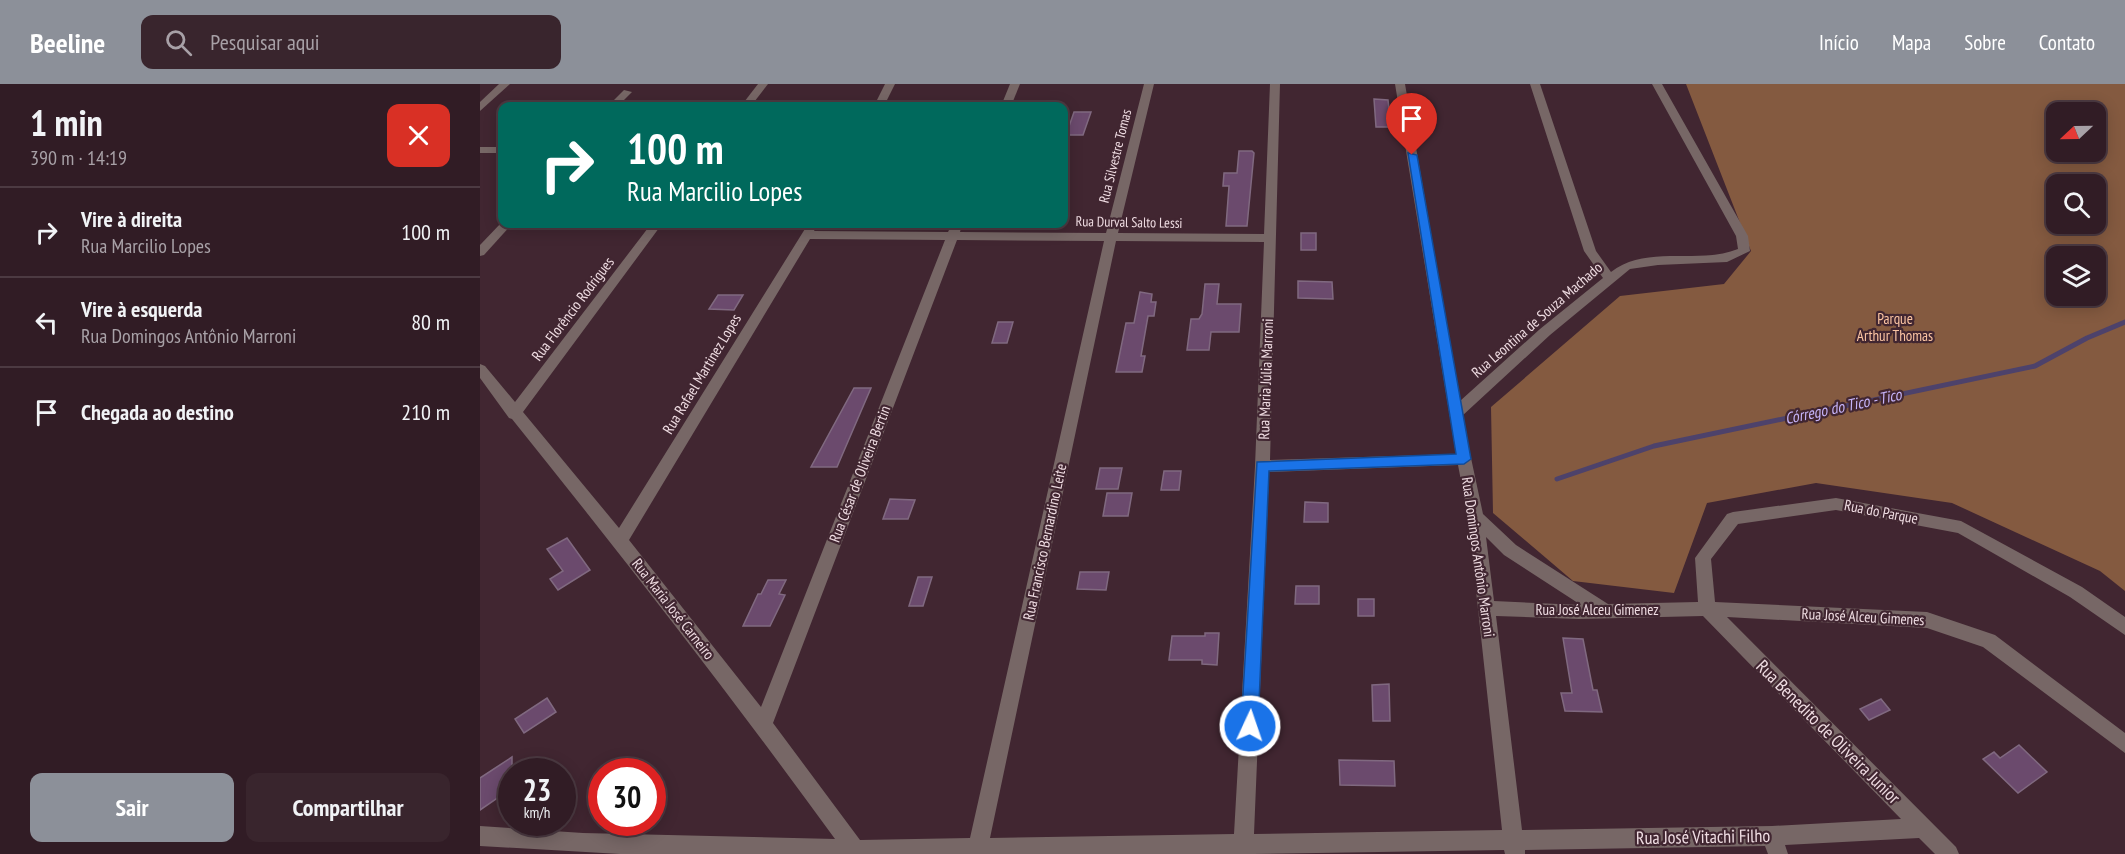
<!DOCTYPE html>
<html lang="pt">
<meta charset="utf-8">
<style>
:root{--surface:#311c25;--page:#39252d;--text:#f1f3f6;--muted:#a8a1a7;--line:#4c3a42;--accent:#8c9099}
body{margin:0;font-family:"PT Sans Narrow",sans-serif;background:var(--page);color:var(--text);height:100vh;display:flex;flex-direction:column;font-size:22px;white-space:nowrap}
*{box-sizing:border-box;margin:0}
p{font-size:20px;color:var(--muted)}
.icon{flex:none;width:33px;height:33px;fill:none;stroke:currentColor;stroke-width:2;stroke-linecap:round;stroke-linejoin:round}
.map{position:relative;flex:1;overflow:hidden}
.panel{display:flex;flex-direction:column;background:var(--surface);width:480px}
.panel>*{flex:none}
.top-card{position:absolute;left:18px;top:18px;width:570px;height:126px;border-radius:12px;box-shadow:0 3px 15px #0003,0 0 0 2px var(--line);background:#00695c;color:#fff;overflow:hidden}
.needle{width:39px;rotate:248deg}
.tools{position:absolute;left:1566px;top:18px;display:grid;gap:12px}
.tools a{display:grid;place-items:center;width:60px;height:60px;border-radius:12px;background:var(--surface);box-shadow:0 3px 15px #0003,0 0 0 2px var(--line);font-size:30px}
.speed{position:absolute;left:18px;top:674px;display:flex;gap:12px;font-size:30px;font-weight:700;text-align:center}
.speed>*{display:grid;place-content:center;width:78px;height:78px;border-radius:50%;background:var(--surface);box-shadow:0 3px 15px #0003,0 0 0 2px var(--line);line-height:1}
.speed small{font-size:15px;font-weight:400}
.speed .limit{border:9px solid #d22;background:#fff;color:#111}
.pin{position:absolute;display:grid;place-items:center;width:51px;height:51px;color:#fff;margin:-62px -26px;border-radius:50% 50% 50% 0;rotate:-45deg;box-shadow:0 0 6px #0007}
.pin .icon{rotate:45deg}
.me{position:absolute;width:66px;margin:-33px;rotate:3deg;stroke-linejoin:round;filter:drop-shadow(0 0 4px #0008)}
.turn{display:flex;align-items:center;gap:21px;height:126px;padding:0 30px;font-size:27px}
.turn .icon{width:78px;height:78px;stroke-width:2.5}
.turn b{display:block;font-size:42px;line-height:51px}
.round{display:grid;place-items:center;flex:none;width:63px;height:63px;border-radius:12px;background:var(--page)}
.summary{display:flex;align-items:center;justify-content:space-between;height:102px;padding:0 30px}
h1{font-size:36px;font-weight:700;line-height:45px}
.button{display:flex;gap:12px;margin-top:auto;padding:12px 30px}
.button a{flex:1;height:69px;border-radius:12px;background:var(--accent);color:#fff;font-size:24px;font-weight:700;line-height:69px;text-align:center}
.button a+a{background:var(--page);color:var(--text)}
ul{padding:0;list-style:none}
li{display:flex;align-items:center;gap:18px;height:90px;padding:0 30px;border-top:2px solid var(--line)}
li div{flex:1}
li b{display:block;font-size:22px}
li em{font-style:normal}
header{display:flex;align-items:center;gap:36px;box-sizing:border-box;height:84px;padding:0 30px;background:var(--accent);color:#fff}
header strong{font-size:28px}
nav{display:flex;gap:33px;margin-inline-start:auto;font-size:21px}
.search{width:420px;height:54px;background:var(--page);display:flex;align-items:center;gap:15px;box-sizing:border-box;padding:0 21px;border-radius:12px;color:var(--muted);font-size:22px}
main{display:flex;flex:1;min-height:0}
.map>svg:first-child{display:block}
.forest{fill:#845a40;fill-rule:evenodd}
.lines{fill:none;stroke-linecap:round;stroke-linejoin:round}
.stream{stroke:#4d426b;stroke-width:5}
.building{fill:#6b4a6d;stroke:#806980;stroke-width:1.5}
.minor{fill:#776766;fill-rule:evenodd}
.route{fill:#1a73e8;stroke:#114b97;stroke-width:1.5}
.labels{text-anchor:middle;stroke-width:4.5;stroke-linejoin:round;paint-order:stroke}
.far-street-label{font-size:14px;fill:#efdce2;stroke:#412631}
.street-label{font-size:15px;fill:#efdce2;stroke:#412631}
.park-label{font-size:15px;fill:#fcc5a3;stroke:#412631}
.water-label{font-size:16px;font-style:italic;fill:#c6b4f9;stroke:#412631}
.near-street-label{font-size:18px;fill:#efdce2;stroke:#412631}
</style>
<header>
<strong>Beeline</strong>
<div class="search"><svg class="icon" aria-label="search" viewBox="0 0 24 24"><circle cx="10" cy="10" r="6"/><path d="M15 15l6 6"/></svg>Pesquisar aqui</div>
<nav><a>Início</a><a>Mapa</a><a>Sobre</a><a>Contato</a></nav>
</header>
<main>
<section class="panel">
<div class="summary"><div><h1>1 min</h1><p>390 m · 14:19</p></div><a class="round" style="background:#d93025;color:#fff"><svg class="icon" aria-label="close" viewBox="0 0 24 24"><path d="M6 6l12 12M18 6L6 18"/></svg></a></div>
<ul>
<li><svg class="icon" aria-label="right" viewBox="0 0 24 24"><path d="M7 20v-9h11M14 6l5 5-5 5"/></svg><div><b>Vire à direita</b><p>Rua Marcilio Lopes</p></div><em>100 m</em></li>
<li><svg class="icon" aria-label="left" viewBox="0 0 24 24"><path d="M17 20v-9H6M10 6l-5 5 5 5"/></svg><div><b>Vire à esquerda</b><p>Rua Domingos Antônio Marroni</p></div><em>80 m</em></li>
<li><svg class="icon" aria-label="arrive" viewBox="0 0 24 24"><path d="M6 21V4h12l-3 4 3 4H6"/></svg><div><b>Chegada ao destino</b></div><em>210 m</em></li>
</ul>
<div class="button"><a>Sair</a><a>Compartilhar</a></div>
</section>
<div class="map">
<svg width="1645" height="770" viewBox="0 0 1645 770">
<rect width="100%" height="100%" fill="#412631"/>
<path class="forest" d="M1206,0H1645V507L1620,487L1472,419L1336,399L1227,419L1194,509L1093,497L1013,429L1011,323L1140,212L1244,200L1271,167ZM1576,28H1616V68H1576ZM1576,100H1616V140H1576ZM1576,172H1616V212H1576Z"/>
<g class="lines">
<path class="stream" d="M1077,395L1174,362L1555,282L1607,254L1645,238"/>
</g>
<g class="building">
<path d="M894,15L908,16L911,43H896Z"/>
<path d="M594,28H611L603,51H586Z"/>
<path d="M759,67H772L774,69L767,142H746L749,102H743L744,89H757Z"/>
<rect x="821" y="149" width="15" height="17"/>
<path d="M818,197L852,198L853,215L818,214Z"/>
<path d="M725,200H739L737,220H761L759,248H731L729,266H707L711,235H719L722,230Z"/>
<path d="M660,208L672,210L671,218H676L674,232H668L661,272H665L662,288H636L646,239H654Z"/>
<path d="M238,211H263L254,226L229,225Z"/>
<path d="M518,238H533L527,259H512Z"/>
<path d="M374,304H391L357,383H331Z"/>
<path d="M620,384H642L638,405H616Z"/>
<path d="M684,387H701L699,406H681Z"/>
<path d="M627,409H652L648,432H623Z"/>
<path d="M410,415L435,416L428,435H403Z"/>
<path d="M825,418L848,419V438H824Z"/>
<path d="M87,454L110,486L78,506L70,495L83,487L67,465Z"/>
<path d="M600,488H629L626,506L597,505Z"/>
<path d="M438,493H452L443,522H429Z"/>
<path d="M288,496H306L299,510L305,511L290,542H263L278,510H281Z"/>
<path d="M816,502H839V520H815Z"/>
<rect x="878" y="515" width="16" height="17"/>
<path d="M725,549H739L737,581L722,580V576H689L692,552H725Z"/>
<path d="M1083,554L1103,555L1113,606H1117L1122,628L1085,627L1081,609H1092Z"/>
<path d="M909,600L910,637H893L892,601Z"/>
<path d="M67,614L76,628L44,649L35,635Z"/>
<path d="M1401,615L1410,626L1389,636L1380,625Z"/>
<path d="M1539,661L1567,688L1538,709L1503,675L1514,668L1520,674Z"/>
<path d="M32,673V704L0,726V694Z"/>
<path d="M859,676L914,677L915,702L860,701Z"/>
</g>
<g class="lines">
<g class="minor">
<path d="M19,0H30L0,27V18Z"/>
<path d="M278,0H288L271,22H261Z"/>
<path d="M405,0H415L404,22H394Z"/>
<path d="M530,0H540L531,22H521Z"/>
<path d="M664,0H674L638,149L784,150L790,0H800L790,376L976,370L915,0H925L980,317L1060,245L1123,194L1104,167L1050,0H1060L1116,167L1131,188C1166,160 1219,181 1258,165L1256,152L1172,0H1182L1268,152L1270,167L1247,178L1178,181L1150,185L1070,251L982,332L1003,430L1036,461L1128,520L1218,518L1215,474L1247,430L1253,428L1356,414L1481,437L1602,503L1645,533V551L1590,513L1478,449L1356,426L1258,440L1231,475L1235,518L1447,528L1515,551L1645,649V669L1503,563L1447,544L1247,533L1476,763L1479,770H1455L1439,754L1305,761L1308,770H1288L1285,762L1045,766V770H1025L1024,766L773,770H140L0,762V742L103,749L355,755C251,612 143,473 32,335L29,334L0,294V280L5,282L35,318L171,140H182L43,328L139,444L328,140H338L334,147L468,148L472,140H482L480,148L626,149ZM330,155L465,156L281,623L149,456ZM477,156L624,157L490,754L380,756L293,639ZM636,157L784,158L775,382L754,750L510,754ZM978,381L988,433L1022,746L774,750L789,388ZM1006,453L1024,471L1101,521L1014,517ZM1016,532L1099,535L1223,532L1421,735L1292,742L1042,746Z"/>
<path d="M144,6L152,8L138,22H128Z"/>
<rect x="0" y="63" width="22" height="6"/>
<path d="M22,138L32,140L4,171L0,172V161Z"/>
</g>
</g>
<path class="route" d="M928,69L937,71L991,375L984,380L789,387L778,642L775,647L770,650L764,647L761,642L777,378L976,370Z"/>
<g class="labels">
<g class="far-street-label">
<text transform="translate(635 72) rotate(-76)" y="5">Rua Silvestre Tomas</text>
<text transform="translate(649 138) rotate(1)" y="5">Rua Durval Salto Lessi</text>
</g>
<g class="street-label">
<text transform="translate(93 225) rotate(-53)" y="5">Rua Florêncio Rodrigues</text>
<text transform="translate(1057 236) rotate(-41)" y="5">Rua Leontina de Souza Machado</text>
<text transform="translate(222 290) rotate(-59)" y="5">Rua Rafael Martinez Lopes</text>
<text transform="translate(786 295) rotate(-88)" y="5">Rua Maria Júlia Marroni</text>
<text transform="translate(380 390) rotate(-69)" y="5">Rua César de Oliveira Bertin</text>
<text transform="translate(1401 428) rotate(11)" y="5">Rua do Parque</text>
<text transform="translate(565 458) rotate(-78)" y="5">Rua Francisco Bernardino Leite</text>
<text transform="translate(998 473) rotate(82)" y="5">Rua Domingos Antônio Marroni</text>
<text transform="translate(193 525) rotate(52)" y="5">Rua Maria José Carneiro</text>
<text x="1117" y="531">Rua José Alceu Gimenez</text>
<text transform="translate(1383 533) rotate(3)" y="5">Rua José Alceu Gimenes</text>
</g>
<g class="park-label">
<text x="1415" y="240">Parque<tspan x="1415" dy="17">Arthur Thomas</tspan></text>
</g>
<g class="water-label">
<text transform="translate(1363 322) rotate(-12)" y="6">Córrego do Tico - Tico</text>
</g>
<g class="near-street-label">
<text transform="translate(1348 648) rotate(45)" y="6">Rua Benedito de Oliveira Junior</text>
<text transform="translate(1223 753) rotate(-1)" y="6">Rua José Vitachi Filho</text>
</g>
</g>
</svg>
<div class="tools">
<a><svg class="needle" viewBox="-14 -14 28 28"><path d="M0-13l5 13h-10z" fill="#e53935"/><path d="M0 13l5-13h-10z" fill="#a8a1a7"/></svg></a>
<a><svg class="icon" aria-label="search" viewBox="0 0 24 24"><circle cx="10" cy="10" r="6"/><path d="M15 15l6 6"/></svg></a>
<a><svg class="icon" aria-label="layers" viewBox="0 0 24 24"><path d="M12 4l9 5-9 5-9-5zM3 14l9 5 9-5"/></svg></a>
</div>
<div class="speed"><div>23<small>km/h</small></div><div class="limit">30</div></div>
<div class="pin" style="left:932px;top:71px;background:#d93025"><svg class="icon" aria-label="arrive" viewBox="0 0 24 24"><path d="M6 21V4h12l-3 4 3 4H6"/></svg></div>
<svg class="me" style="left:770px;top:642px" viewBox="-20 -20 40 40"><circle r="17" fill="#1a73e8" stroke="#fff" stroke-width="3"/><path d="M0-11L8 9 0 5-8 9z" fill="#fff"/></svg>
<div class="top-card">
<div class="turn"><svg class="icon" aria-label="right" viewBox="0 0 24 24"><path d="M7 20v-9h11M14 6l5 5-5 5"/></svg><div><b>100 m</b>Rua Marcilio Lopes</div></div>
</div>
</div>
</main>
